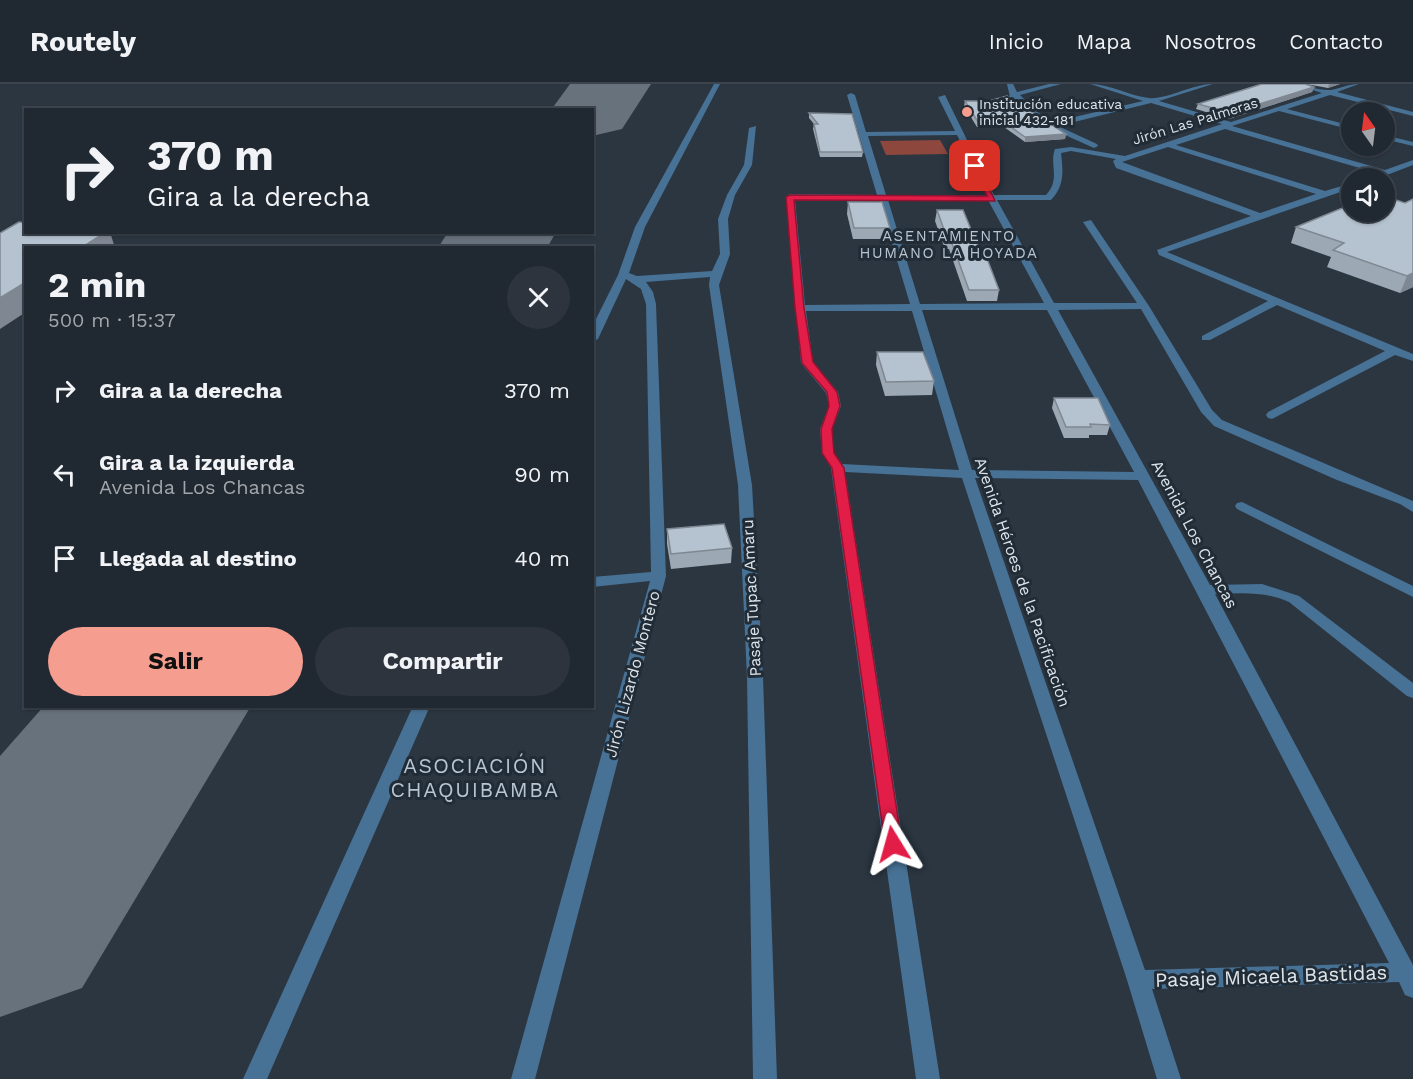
<!DOCTYPE html>
<html lang="es">
<meta charset="utf-8">
<style>
:root{--surface:#202831;--page:#2d343d;--text:#f1f3f6;--muted:#a2a6ab;--line:#3d444d;--accent:#f59d8f}
body{margin:0;font-family:"Work Sans",sans-serif;background:var(--page);color:var(--text);height:100vh;display:flex;flex-direction:column;font-size:22px;white-space:nowrap}
*{box-sizing:border-box;margin:0}
p{font-size:20px;color:var(--muted)}
.icon{flex:none;width:33px;height:33px;fill:none;stroke:currentColor;stroke-width:2;stroke-linecap:round;stroke-linejoin:round}
.map{position:relative;flex:1;overflow:hidden}
.side{position:absolute;left:24px;top:162px;width:570px;height:462px;display:flex;flex-direction:column;background:var(--surface);border-radius:0px;box-shadow:0 2px 4px #0004,0 0 0 2px var(--line)}
.side>*{flex:none}
.hud{position:absolute;left:24px;top:24px;width:570px;height:126px;border-radius:0px;box-shadow:0 2px 4px #0004,0 0 0 2px var(--line);background:#202831;color:var(--text);overflow:hidden}
.needle{width:39px;rotate:346deg}
.buttons{position:absolute;left:1341px;top:18px;display:grid;gap:12px}
.buttons a{display:grid;place-items:center;width:54px;height:54px;border-radius:50%;background:var(--surface);box-shadow:0 2px 4px #0004,0 0 0 2px var(--line);font-size:30px}
.pin{position:absolute;display:grid;place-items:center;width:51px;height:51px;color:#fff;margin:-26px;border-radius:12px;box-shadow:0 3px 9px #0006}
.me{position:absolute;width:66px;margin:-33px;rotate:352deg;stroke-linejoin:round;filter:drop-shadow(0 0 4px #0008)}
.turn{display:flex;align-items:center;gap:21px;height:126px;padding:0 24px;font-size:27px}
.turn .icon{width:78px;height:78px;stroke-width:2.5}
.turn b{display:block;font-size:42px;line-height:51px}
.round{display:grid;place-items:center;flex:none;width:63px;height:63px;border-radius:32px;background:var(--page)}
.overview{display:flex;align-items:center;justify-content:space-between;height:102px;padding:0 24px}
h1{font-size:36px;font-weight:700;line-height:45px}
.action{display:flex;gap:12px;margin-top:auto;padding:12px 24px}
.action a{flex:1;height:69px;border-radius:36px;background:var(--accent);color:#111;font-size:24px;font-weight:700;line-height:69px;text-align:center}
.action a+a{background:var(--page);color:var(--text)}
ul{padding:0;list-style:none}
li{display:flex;align-items:center;gap:18px;height:84px;padding:0 24px}
li div{flex:1}
li b{display:block;font-size:22px}
li em{font-style:normal}
header{display:flex;align-items:center;gap:36px;box-sizing:border-box;height:84px;padding:0 30px;background:var(--surface);border-bottom:2px solid var(--line)}
header strong{font-size:28px}
nav{display:flex;gap:33px;margin-inline-start:auto;font-size:21px}
.map>svg:first-child{display:block}
.green{fill:#8d473d}
.lines{fill:none;stroke-linecap:round;stroke-linejoin:round}
.runway{fill:#68727c;fill-rule:evenodd}
.minor{fill:#477195;fill-rule:evenodd}
.wall{fill:#9ca8b3}
.shaded-wall{fill:#7f8892}
.building{fill:#b5c3d0;stroke:#7f8892;stroke-width:1.5}
.route{fill:#e11d48;stroke:#92132f;stroke-width:1.5}
.poi-dot{fill:#f59d8f;stroke:#212c36;stroke-width:2}
.labels{text-anchor:middle;stroke-width:6;stroke-linejoin:round;paint-order:stroke}
.far-poi-label{font-size:14px;fill:#dde5eb;stroke:#212c36;text-anchor:start}
.far-street-label{font-size:14px;fill:#dde5eb;stroke:#212c36}
.far-neighbourhood-label{font-size:15px;letter-spacing:1.5px;fill:#b8c6d3;stroke:#212c36}
.street-label{font-size:16px;fill:#dde5eb;stroke:#212c36}
.near-street-label{font-size:20px;fill:#dde5eb;stroke:#212c36}
.near-neighbourhood-label{font-size:21px;letter-spacing:1.5px;fill:#b8c6d3;stroke:#212c36}
</style>
<header>
<strong>Routely</strong>
<nav><a>Inicio</a><a>Mapa</a><a>Nosotros</a><a>Contacto</a></nav>
</header>
<div class="map">
<svg width="1413" height="995" viewBox="0 0 1413 995">
<rect width="100%" height="100%" fill="#2b3641"/>
<path class="green" d="M940,56L948,70L886,71L880,57Z"/>
<g class="lines">
<g class="runway">
<path d="M570,0H651L622,45L592,52V26H551Z"/>
<path d="M448,148H556L547,164H438Z"/>
<path d="M44,622H251L82,904L0,933V672Z"/>
</g>
<g class="minor">
<path d="M714,0H720L645,143L629,189L637,192L712,187L720,170L718,135L727,111L744,81L749,44L756,42L752,81L735,111L728,135L730,170L719,201L752,401L763,593L777,995H753L747,593L738,401L709,201L710,193L646,198L653,208L656,220L666,492L535,995H511L650,497L592,503V493L651,488L646,220L641,205L626,195L598,255L592,258V243L618,191L635,143Z"/>
<path d="M1007,0H1013L1017,8L1049,0H1061L1020,11L1036,27L1053,38L1143,17L1090,0C1111,0 1129,12 1149,14C1165,16 1193,0 1213,0L1159,17L1231,38L1322,9L1293,0C1305,0 1319,7 1331,6C1341,4 1349,0 1359,0L1337,8L1413,28V32L1330,11L1287,25L1352,42V46L1279,27L1232,42L1385,86L1413,76V81L1379,94L1371,93L1377,89L1225,45L1176,61L1325,107L1352,99V104L1167,168L1413,270V277L1395,271L1272,335L1268,334L1266,331L1268,328L1385,267L1277,221L1210,256H1202V252L1268,217L1159,171L1157,166L1251,132L1116,84L1113,77L1116,75L1071,67L1061,69C1063,86 1065,102 1051,116H997L1054,219H1137L1083,138L1091,136L1149,222L1212,326L1222,336L1413,417V428L1400,420L1337,396L1214,342L1201,328L1141,225L1058,226L1210,501L1262,500L1299,512L1413,599V614L1407,612L1289,518C1265,507 1241,509 1215,510L1413,881V914L1405,911L1399,898L1152,905L1181,995H1157L1127,896L962,394L845,388L940,995H916L831,384L822,369L820,345L829,322L826,309L801,279L786,113L790,110L877,111L847,11L851,9L855,11L866,48L955,47L938,13L945,11L994,111H1046C1061,95 1049,80 1055,65L1071,63L1125,72L1222,40L1151,19L1058,42L1097,60L1098,62L1094,64L1056,47L1030,30L1010,13ZM957,51L986,111H886L868,52ZM1168,63L1316,110L1260,129L1122,78ZM795,116H879L910,220L805,221ZM888,116H988L1044,219L920,220ZM922,226H1047L1134,388L972,386ZM806,227H912L959,386L842,380L834,369L832,345L841,322L838,308L813,278ZM975,394L1138,396L1389,879L1145,886Z"/>
<path d="M1384,51L1413,58V62L1384,55Z"/>
<path d="M1242,418L1413,502V513L1237,425L1235,422L1237,419Z"/>
<path d="M413,622H430L267,995H243Z"/>
</g>
</g>
<g class="wall">
<path d="M1306,0H1340L1328,4Z"/>
<path d="M1314,3L1312,8L1229,35L1196,25L1198,20Z"/>
<path d="M965,17L1066,50L1065,55L1025,58L1004,43H977L964,22Z"/>
<path d="M809,29L863,68L862,73H820L813,45L814,40L809,34Z"/>
<path d="M1413,115V203L1400,209L1327,183L1331,173L1291,159L1296,143L1405,119Z"/>
<path d="M848,118L890,144L888,155H853L847,130Z"/>
<path d="M937,126L982,172L999,206L997,217H967L949,165H945L935,137Z"/>
<path d="M877,268L934,297L932,311L885,312L876,281Z"/>
<path d="M1054,314L1110,341L1107,351H1089V354H1064L1052,324Z"/>
<path d="M667,445L732,464L731,479L671,485L667,460Z"/>
</g>
<g class="shaded-wall">
<path d="M1329,0H1340L1328,4Z"/>
<path d="M1314,3L1312,8L1229,35L1231,29Z"/>
<path d="M1066,50L1065,55L1025,58V53Z"/>
<path d="M106,148H110L115,164H81Z"/>
<path d="M1413,189V203L1400,209L1407,192Z"/>
<path d="M26,198V228L0,245V214Z"/>
</g>
<g class="building">
<path d="M1262,0H1305L1314,3L1231,29L1198,20Z"/>
<path d="M1007,12L1066,50L1025,53L1004,38H978L965,17H989Z"/>
<path d="M809,29L852,30L863,68H820L814,40H818Z"/>
<path d="M1384,112L1405,119L1413,115V189L1407,192L1333,166L1344,159L1296,143L1352,120V128H1384Z"/>
<path d="M848,118H882L890,144H854Z"/>
<path d="M937,126H963L982,172H986L999,206H969L950,154H947Z"/>
<path d="M19,138L26,139V148H106L81,164H26V198L0,214V149Z"/>
<path d="M877,268H923L934,297L886,298Z"/>
<path d="M1054,314H1098L1110,341L1090,340L1091,343H1066Z"/>
<path d="M724,440L732,464L671,470L667,445Z"/>
</g>
<path class="route" d="M975,80L979,82L995,117L794,116L804,224L813,278L837,308L840,322L832,345L834,369L844,384L902,760L900,765L893,767L887,765L885,760L832,384L822,369L821,345L829,322L827,308L802,279L795,224L786,113L790,111L987,112L971,82Z"/>
<circle class="poi-dot" cx="967" cy="28" r="6"/>
<g class="labels">
<g class="far-poi-label">
<text x="979" y="25">Institución educativa<tspan x="979" dy="16">inicial 432-181</tspan></text>
</g>
<g class="far-street-label">
<text transform="translate(1195 37) rotate(-17)" y="5">Jirón Las Palmeras</text>
</g>
<g class="far-neighbourhood-label">
<text x="949" y="157">ASENTAMIENTO<tspan x="949" dy="17">HUMANO LA HOYADA</tspan></text>
</g>
<g class="street-label">
<text transform="translate(1195 450) rotate(62)" y="6">Avenida Los Chancas</text>
<text transform="translate(1023 498) rotate(71)" y="6">Avenida Héroes de la Pacificación</text>
<text transform="translate(751 514) rotate(-93)" y="6">Pasaje Tupac Amaru</text>
<text transform="translate(632 590) rotate(-75)" y="6">Jirón Lizardo Montero</text>
</g>
<g class="near-street-label">
<text transform="translate(1271 892) rotate(-2)" y="7">Pasaje Micaela Bastidas</text>
</g>
<g class="near-neighbourhood-label">
<text x="475" y="689">ASOCIACIÓN<tspan x="475" dy="24">CHAQUIBAMBA</tspan></text>
</g>
</g>
</svg>
<div class="buttons">
<a><svg class="needle" viewBox="-14 -14 28 28"><path d="M0-13l5 13h-10z" fill="#e53935"/><path d="M0 13l5-13h-10z" fill="#a2a6ab"/></svg></a>
<a><svg class="icon" aria-label="sound" viewBox="0 0 24 24"><path d="M4 9h4l5-4v14l-5-4H4zM17 9q2 3 0 6"/></svg></a>
</div>
<div class="pin" style="left:975px;top:82px;background:#d93025"><svg class="icon" aria-label="arrive" viewBox="0 0 24 24"><path d="M6 21V4h12l-3 4 3 4H6"/></svg></div>
<svg class="me" style="left:893px;top:760px" viewBox="-20 -20 40 40"><path d="M0-17L14 15 0 8-14 15z" fill="#e11d48" stroke="#fff" stroke-width="4"/></svg>
<div class="hud">
<div class="turn"><svg class="icon" aria-label="right" viewBox="0 0 24 24"><path d="M7 20v-9h11M14 6l5 5-5 5"/></svg><div><b>370 m</b>Gira a la derecha</div></div>
</div>
<section class="side">
<div class="overview"><div><h1>2 min</h1><p>500 m · 15:37</p></div><a class="round"><svg class="icon" aria-label="close" viewBox="0 0 24 24"><path d="M6 6l12 12M18 6L6 18"/></svg></a></div>
<ul>
<li><svg class="icon" aria-label="right" viewBox="0 0 24 24"><path d="M7 20v-9h11M14 6l5 5-5 5"/></svg><div><b>Gira a la derecha</b></div><em>370 m</em></li>
<li><svg class="icon" aria-label="left" viewBox="0 0 24 24"><path d="M17 20v-9H6M10 6l-5 5 5 5"/></svg><div><b>Gira a la izquierda</b><p>Avenida Los Chancas</p></div><em>90 m</em></li>
<li><svg class="icon" aria-label="arrive" viewBox="0 0 24 24"><path d="M6 21V4h12l-3 4 3 4H6"/></svg><div><b>Llegada al destino</b></div><em>40 m</em></li>
</ul>
<div class="action"><a>Salir</a><a>Compartir</a></div>
</section>
</div>
